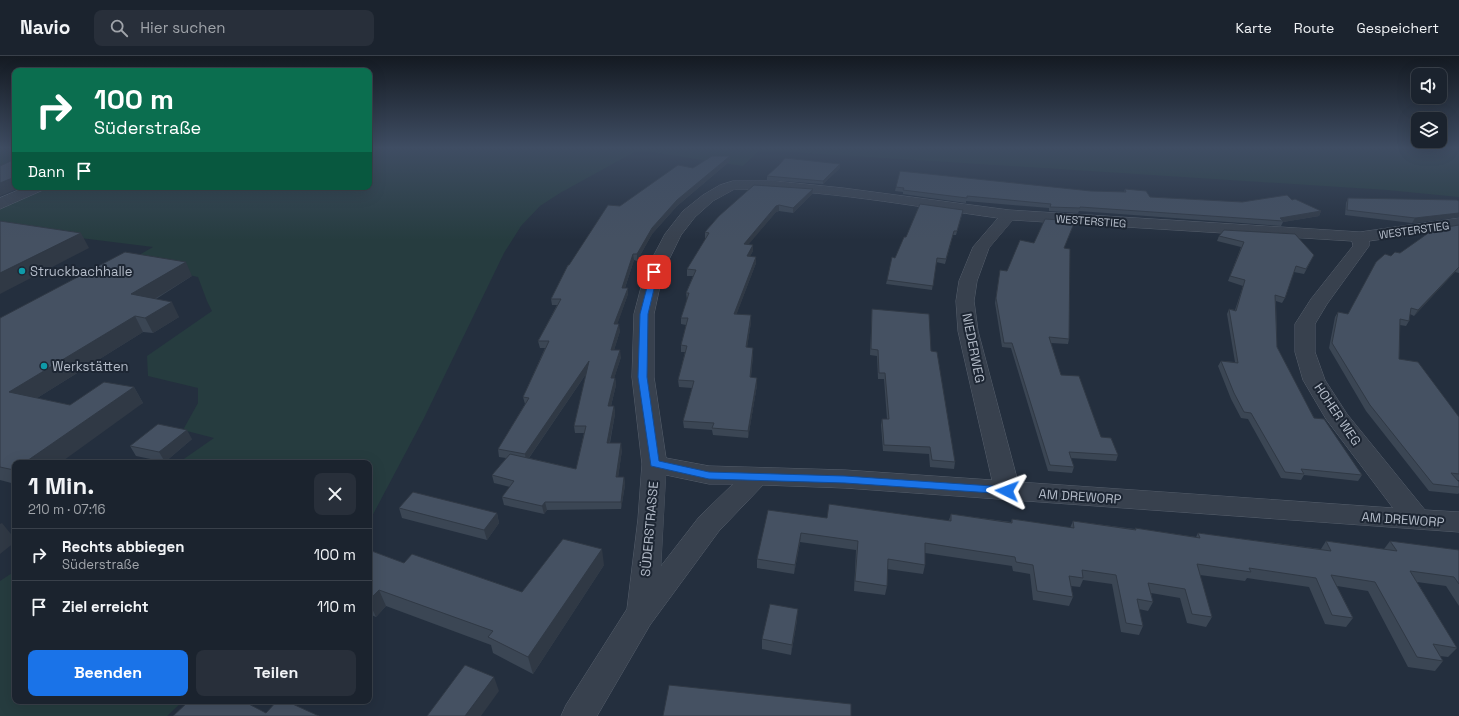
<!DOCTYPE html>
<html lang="de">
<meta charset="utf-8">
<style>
:root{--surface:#1b232e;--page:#282f3a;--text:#f1f3f6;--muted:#a0a4aa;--line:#39404a;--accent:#1a73e8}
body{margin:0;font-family:"Space Grotesk",sans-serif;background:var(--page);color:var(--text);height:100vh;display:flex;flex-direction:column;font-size:15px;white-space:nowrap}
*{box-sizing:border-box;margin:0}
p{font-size:13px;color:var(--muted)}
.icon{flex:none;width:22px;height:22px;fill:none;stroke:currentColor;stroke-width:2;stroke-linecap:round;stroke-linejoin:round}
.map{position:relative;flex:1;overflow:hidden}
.sheet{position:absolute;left:12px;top:404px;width:360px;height:244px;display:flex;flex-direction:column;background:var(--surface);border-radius:8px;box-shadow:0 4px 16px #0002,0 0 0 1px var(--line)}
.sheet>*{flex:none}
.guide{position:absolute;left:12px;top:12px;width:360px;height:122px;border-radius:8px;box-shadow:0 4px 16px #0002,0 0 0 1px var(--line);background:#0b6e4f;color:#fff;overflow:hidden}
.controls{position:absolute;left:1411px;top:12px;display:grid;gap:8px}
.controls a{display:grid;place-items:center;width:36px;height:36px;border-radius:8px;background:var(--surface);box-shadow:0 4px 16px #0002,0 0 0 1px var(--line);font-size:20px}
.pin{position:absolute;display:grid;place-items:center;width:34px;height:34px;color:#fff;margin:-17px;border-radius:8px;box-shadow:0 2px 6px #0006}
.me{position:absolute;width:44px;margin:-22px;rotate:273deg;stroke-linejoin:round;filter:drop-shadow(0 0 3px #0008)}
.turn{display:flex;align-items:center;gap:14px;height:84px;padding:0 16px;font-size:18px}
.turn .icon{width:52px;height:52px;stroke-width:2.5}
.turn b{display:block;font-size:28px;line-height:34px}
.then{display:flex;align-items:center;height:38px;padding:0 16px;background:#0003;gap:8px;font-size:15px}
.round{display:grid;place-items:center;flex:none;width:42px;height:42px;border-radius:8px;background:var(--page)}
.head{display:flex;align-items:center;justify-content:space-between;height:68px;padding:0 16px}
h1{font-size:24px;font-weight:700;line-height:30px}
.action{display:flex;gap:8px;margin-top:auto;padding:8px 16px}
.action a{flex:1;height:46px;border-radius:8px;background:var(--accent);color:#fff;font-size:16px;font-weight:700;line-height:46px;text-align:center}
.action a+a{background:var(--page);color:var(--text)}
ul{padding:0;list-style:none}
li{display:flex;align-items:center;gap:12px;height:52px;padding:0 16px;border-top:1px solid var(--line)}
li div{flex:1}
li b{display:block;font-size:15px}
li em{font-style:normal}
header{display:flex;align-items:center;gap:24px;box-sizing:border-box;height:56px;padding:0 20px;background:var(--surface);border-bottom:1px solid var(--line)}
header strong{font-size:19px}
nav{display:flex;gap:22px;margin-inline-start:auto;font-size:14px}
.search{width:280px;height:36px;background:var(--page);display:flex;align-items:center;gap:10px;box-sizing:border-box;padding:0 14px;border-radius:8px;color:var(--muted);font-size:15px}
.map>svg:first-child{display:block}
.green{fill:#263c3f}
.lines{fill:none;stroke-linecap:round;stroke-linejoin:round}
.minor-casing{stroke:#565f6c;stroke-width:1}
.minor{fill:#38414e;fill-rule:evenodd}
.wall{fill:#3b4654;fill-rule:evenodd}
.shaded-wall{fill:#303945}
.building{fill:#455162;stroke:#303945}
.route{fill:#1a73e8;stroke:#114b97}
.culture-dot{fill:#0f9aa8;stroke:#1d2633;stroke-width:1.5}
.labels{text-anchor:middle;stroke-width:4;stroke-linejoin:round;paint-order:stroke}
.far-street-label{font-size:11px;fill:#b4bcc9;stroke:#1d2633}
.poi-label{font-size:13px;fill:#b4bcc9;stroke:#1d2633;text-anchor:start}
.street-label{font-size:13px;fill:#b4bcc9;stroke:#1d2633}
</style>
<header>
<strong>Navio</strong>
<div class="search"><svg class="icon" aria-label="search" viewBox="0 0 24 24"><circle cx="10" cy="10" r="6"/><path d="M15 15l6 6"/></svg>Hier suchen</div>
<nav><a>Karte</a><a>Route</a><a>Gespeichert</a></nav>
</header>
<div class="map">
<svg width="1459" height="660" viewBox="0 0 1459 660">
<rect width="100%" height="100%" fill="#242f3e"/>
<g class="green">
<path d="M0,92H15V107L0,117Z"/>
<path d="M369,92H1459V141L1387,134L760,94L743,110L638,94L560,137L540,150L521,170L504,197L424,362L369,466V407H178L214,382L183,374L198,347V332L148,320L147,300L212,255L207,245L198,221L127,206L153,191L0,172V147L36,131H369Z"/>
<path d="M15,515V645H183L167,660H0V525Z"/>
</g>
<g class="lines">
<g class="minor-casing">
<g id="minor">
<path d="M733,125H775L843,132L1009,154L1360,176L1459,162V172L1369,185V190L1327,248L1315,268V296L1325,324L1347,358L1425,454L1459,456V476L845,432L763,429L719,475L650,569L597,660H561L566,649L627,553L638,463L642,408L632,321L634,258L645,216L665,178L683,155L703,139L720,129ZM735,133C823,133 911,150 998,162L973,191L959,225L956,245L958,275L992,424L845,414L709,410L666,402L654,321V258L663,216L681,179L695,161L713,145ZM1013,164L1352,185L1353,190L1311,243L1295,268V296L1303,324L1326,363L1393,452L1018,426L978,275L974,245L977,225L989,192ZM666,419L709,428H733L699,461L661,510Z"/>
<path d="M26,131H45L43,134L0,153V142Z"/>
</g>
</g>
<use href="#minor" class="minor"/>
</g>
<g class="wall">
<path d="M730,105L677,150L652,178L637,205L634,204L625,232H628V238L617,268L620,275L614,294L621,301L614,322H615L616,329L611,350H614L615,358L610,387L622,394L618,421H624L625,429L621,453L547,454L544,458L504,449L502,441L510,431L494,427L492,419L506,402L499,401L498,393L525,348L523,341L545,292H540L538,285L557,249H552L551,243L569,209L620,150L693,112ZM586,318L574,370L575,377H584L576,413L529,402Z"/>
<path d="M840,112L823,128L767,124V120Z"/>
<path d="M896,131L1091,135L1124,136L1125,133L1150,141L1242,146L1292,144L1321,155L1319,160L1283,166L1281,170L1079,155L1078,157L1049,155V152L966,145V147L903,138V136L895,135Z"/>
<path d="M812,138L793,157L779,155L776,156L748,188L753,195L750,200L756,207L736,259L751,266L747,291L753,299L751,321L757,329L748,382L713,379L712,374L684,372L683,365L692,332L679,331L678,324L685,296H681V289L686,269L681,268V262L687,244L686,237L693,220H687V213L706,182H705V176L719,160Z"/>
<path d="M1348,142L1459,145V161L1412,167L1345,159L1346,147Z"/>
<path d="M962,158L956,179H953L945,208L936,206L932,234L886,228L887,224L895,202L906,181Z"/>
<path d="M1075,165L1064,192L1069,283L1068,288L1051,287L1061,319L1101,381L1118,399L1116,405L1070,402L1074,411L1072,417L1048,415L1011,292L1002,291L995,247L1000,214L1007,215L1034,187Z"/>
<path d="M1459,169V217L1455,216L1414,260L1410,258L1409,265L1406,270L1400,269L1399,303L1459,361V424H1457L1459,426V437L1458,438L1429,435L1366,355L1329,292L1335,261L1338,256L1348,258L1391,200L1400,197Z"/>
<path d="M1219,180L1314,199L1304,218L1294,216L1285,242L1282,247L1276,245L1277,291L1314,362L1362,419L1358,425L1304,419L1301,424L1281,422L1248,363L1241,362L1231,343L1218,310L1221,305L1235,306L1227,258L1229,253L1235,254L1243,230L1228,225L1241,191L1217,185Z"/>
<path d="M192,220L156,243L179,261L153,277L143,276L37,342L70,349L134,331L143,347L15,407V428L0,424V262Z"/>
<path d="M872,253L931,295L955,406L954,413L930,411L929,398L883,395L881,369L882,363H887L884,323H878L877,300L870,299Z"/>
<path d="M192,383L165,406L136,400L130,390Z"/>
<path d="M399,452L497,457L499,467L487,484L402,462Z"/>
<path d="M951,458L1011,466L1012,463L1070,472L1073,465L1135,473V472L1196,481L1198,477L1321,493L1326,485L1384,493L1390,485L1459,494V550L1446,530L1417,526L1457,592L1448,601L1440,600L1443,605L1435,615L1408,611L1368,535L1337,530L1353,562L1346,571L1325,568L1309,531L1247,522L1245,525L1200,519L1212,561L1206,571L1187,567L1180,542L1151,537L1153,546L1148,555L1139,553L1143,570L1139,579L1121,576L1112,528L1083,524L1080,531L1071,530L1073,541L1069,550L1033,544L1030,518L1013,515L1012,510L925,497V509L923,518L887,513V530L885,539L854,535L856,494L800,486L794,518L757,512V503L827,462L949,464Z"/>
<path d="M369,494L404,507L522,536L604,509L533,618L493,597L491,589L386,550L376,561L369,558Z"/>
<path d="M797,564L791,599L762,593V583Z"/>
</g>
<g class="shaded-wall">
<path d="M730,100V105L677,150L652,178L637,205V198L652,172L677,144Z"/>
<path d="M840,108V112L823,128V125Z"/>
<path d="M15,121V131H22L0,140V127Z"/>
<path d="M813,133L812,138L793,157V152Z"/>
<path d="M779,149V155L776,156L744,194V188L776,150Z"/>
<path d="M1321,155L1319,160L1283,166V165L1280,162Z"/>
<path d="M1459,157V161L1412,167L1415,162Z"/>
<path d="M81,177L89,192L0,238V217Z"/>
<path d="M753,189V195L747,206V200Z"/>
<path d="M633,198L634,204L623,238L622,232Z"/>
<path d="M756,201V207L734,265V258Z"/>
<path d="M186,206L192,220L138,253L131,238Z"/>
<path d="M1459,211L1455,216L1414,260L1418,254Z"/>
<path d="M628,232V238L615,275L614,268Z"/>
<path d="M172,246L179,261L153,277L145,262Z"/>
<path d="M751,259V266L746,298V291Z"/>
<path d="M135,260L143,276L21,352L9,336Z"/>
<path d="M619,268L620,275L612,301L611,294Z"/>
<path d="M753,292V299L750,328V321Z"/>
<path d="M620,294L621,301L612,329L611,322Z"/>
<path d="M589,305L590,312L526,406L525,398Z"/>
<path d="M615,322L616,329L609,358L608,350Z"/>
<path d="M757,322V329L748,382V375Z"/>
<path d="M134,331L143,347L60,407H24Z"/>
<path d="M614,350L615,358L608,394L607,387Z"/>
<path d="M187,374L192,383L165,406L159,396Z"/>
<path d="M621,387L622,394L617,429L616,421Z"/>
<path d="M624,421L625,429L621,453V446Z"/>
<path d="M545,446L547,454L544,458L542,450Z"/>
<path d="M497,457L499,467L487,484L484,474Z"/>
<path d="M2,467L15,483V486L0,498V468Z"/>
<path d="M801,477L800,486L794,518L795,509Z"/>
<path d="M602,493L604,509L533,618L528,601Z"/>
<path d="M379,534L386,550L376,561L369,546V544Z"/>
<path d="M798,553L797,564L791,599L792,589Z"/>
<path d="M494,621L499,635L481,660H465Z"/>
</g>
<g class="building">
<path d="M712,100H730L677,144L652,172L637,198H633L622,232H628L614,268H619L611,294H620L611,322H615L608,350H614L607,387H621L616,421H624L621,446H545L542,450L502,441L514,425L492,419L510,398L576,413L586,370H574L589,305L525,398L498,393L529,342L523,341L549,285H538L561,243H551L568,209H569L608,149L620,150L678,109L693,112Z"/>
<path d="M785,102L840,108L823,125L767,120L779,109Z"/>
<path d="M15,103V121L0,127V110Z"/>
<path d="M900,115L1091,135L1126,136L1125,133L1146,135L1150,141L1242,146L1287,139L1292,144L1295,143L1321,155L1280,162L1283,165L1080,151V152L1050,151L1051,148L967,140V142L903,134L904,132L896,131Z"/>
<path d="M754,129L813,133L793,152L779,149L776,150L744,188L753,189L747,200L756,201L734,258L751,259L746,291L753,292L750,321L757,322L748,375L712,372L714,367L683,365L694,325L678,324L687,290L681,289L688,262H681L689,237H686L696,214L687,213L709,177L705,176L719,160Z"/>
<path d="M1348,142L1457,144L1459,145V157L1415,162L1347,154Z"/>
<path d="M920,148L963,154L957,175H954L946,203L937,202L933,230L887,224L892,201L895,202L904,181H906Z"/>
<path d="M1045,163L1075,165L1064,192L1070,193L1069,283L1049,281L1061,319L1079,320L1101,381L1111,382L1118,399L1069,396L1074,411L1050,409L1012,287H1004L996,242L1000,214L1007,215L1020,184L1034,187Z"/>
<path d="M0,165L81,177L0,217Z"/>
<path d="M1459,169V211L1418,254L1411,252L1409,265L1400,263L1399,303L1418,306L1459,361V418L1451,417L1459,426V431L1433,428L1370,349L1332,287L1338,256L1348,258L1376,206L1385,198L1391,200L1395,196L1400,197L1434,173Z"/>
<path d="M1224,174L1295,178L1314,199L1306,213L1296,210L1285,242L1275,239L1277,291L1314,362L1324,363L1362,419L1301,413L1304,418L1285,416L1251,357L1244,356L1234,337L1221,305L1238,307L1229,253L1236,255L1245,224L1230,220L1244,186L1219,180Z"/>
<path d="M125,196L186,206L131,238L172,246L145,262L135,260L9,336L70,349L104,326L134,331L24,407H15V413L14,414L0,411V262Z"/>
<path d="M872,253L929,258L931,295L937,296L955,406L932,404L930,391L884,389L882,363H889L885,317H879L878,294L871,293Z"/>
<path d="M158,368L187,374L159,396L130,390Z"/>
<path d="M413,436L497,457L484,474L399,452Z"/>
<path d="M829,448L951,465V458L1012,467V463L1074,472L1073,465L1136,474L1135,472L1200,482L1198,477L1331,495L1326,485L1397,495L1390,485L1459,494V528L1454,521L1410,515L1457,592L1433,588L1443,605L1417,601L1375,526L1331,519L1353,562L1332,559L1316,522L1249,512L1251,516L1197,508L1212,561L1192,558L1185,533L1148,527L1153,546L1137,543L1143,570L1126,567L1116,519L1082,514L1083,522L1069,520L1073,541L1037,535L1033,509L1016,506L1015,501L925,487V509L888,503L887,530L855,525L858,485L801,477L795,509L757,503L768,454L827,462Z"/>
<path d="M563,483L602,493L528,601L488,581L493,575L379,534L369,544V494L404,507L412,498L522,536Z"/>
<path d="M770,548L798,553L792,589L762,583Z"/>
<path d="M465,609L494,621L465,660H427Z"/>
<path d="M669,629L851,648V660H663Z"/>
<path d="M189,645H243L266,657L277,645H286L319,660H173Z"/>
</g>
<linearGradient id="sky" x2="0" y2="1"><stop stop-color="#141a22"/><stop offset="0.5" stop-color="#3f4d63"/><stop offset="1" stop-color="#3f4d63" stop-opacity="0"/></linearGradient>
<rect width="1459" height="184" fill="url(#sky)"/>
<path class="route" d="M654,214L658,216L648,258L647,321L659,405L709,416L845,420L1007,431L1011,432L1012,435L1011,437L1007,438L845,427L709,423L651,410L638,321L640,258L651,216Z"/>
<g class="culture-dot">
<circle cx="22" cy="215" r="4"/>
<circle cx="44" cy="310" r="4"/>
</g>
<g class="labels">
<g class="far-street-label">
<text transform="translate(1091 165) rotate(4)" y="4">WESTERSTIEG</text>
<text transform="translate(1414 174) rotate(-8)" y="4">WESTERSTIEG</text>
</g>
<g class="poi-label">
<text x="30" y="220">Struckbachhalle</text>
<text x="52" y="315">Werkstätten</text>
</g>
<g class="street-label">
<text transform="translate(974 292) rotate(79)" y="5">NIEDERWEG</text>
<text transform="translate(1338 358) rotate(56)" y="5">HOHER WEG</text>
<text transform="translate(1080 440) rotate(4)" y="5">AM DREWORP</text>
<text transform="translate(1403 463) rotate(4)" y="5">AM DREWORP</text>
<text transform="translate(649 473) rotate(-85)" y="5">SÜDERSTRASSE</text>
</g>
</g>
</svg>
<div class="controls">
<a><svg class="icon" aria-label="sound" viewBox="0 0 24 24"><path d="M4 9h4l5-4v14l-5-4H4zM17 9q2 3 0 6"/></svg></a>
<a><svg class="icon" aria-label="layers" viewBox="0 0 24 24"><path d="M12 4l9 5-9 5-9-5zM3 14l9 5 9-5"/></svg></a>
</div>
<div class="pin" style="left:654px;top:216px;background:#d93025"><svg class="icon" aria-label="arrive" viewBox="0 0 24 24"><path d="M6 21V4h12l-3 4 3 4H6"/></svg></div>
<svg class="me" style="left:1007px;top:435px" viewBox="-20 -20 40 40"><path d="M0-17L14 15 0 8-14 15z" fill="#1a73e8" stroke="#fff" stroke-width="4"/></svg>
<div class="guide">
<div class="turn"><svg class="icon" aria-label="right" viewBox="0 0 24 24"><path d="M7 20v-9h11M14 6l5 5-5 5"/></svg><div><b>100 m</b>Süderstraße</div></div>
<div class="then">Dann<svg class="icon" aria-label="arrive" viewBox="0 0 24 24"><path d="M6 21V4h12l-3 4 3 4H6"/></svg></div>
</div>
<section class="sheet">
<div class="head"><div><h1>1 Min.</h1><p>210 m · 07:16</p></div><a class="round"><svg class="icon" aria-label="close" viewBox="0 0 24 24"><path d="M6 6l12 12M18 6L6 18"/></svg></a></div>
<ul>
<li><svg class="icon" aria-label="right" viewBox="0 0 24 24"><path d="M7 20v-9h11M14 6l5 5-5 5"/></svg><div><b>Rechts abbiegen</b><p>Süderstraße</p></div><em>100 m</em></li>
<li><svg class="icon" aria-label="arrive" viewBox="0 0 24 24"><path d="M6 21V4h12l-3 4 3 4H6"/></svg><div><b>Ziel erreicht</b></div><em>110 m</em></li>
</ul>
<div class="action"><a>Beenden</a><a>Teilen</a></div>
</section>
</div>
